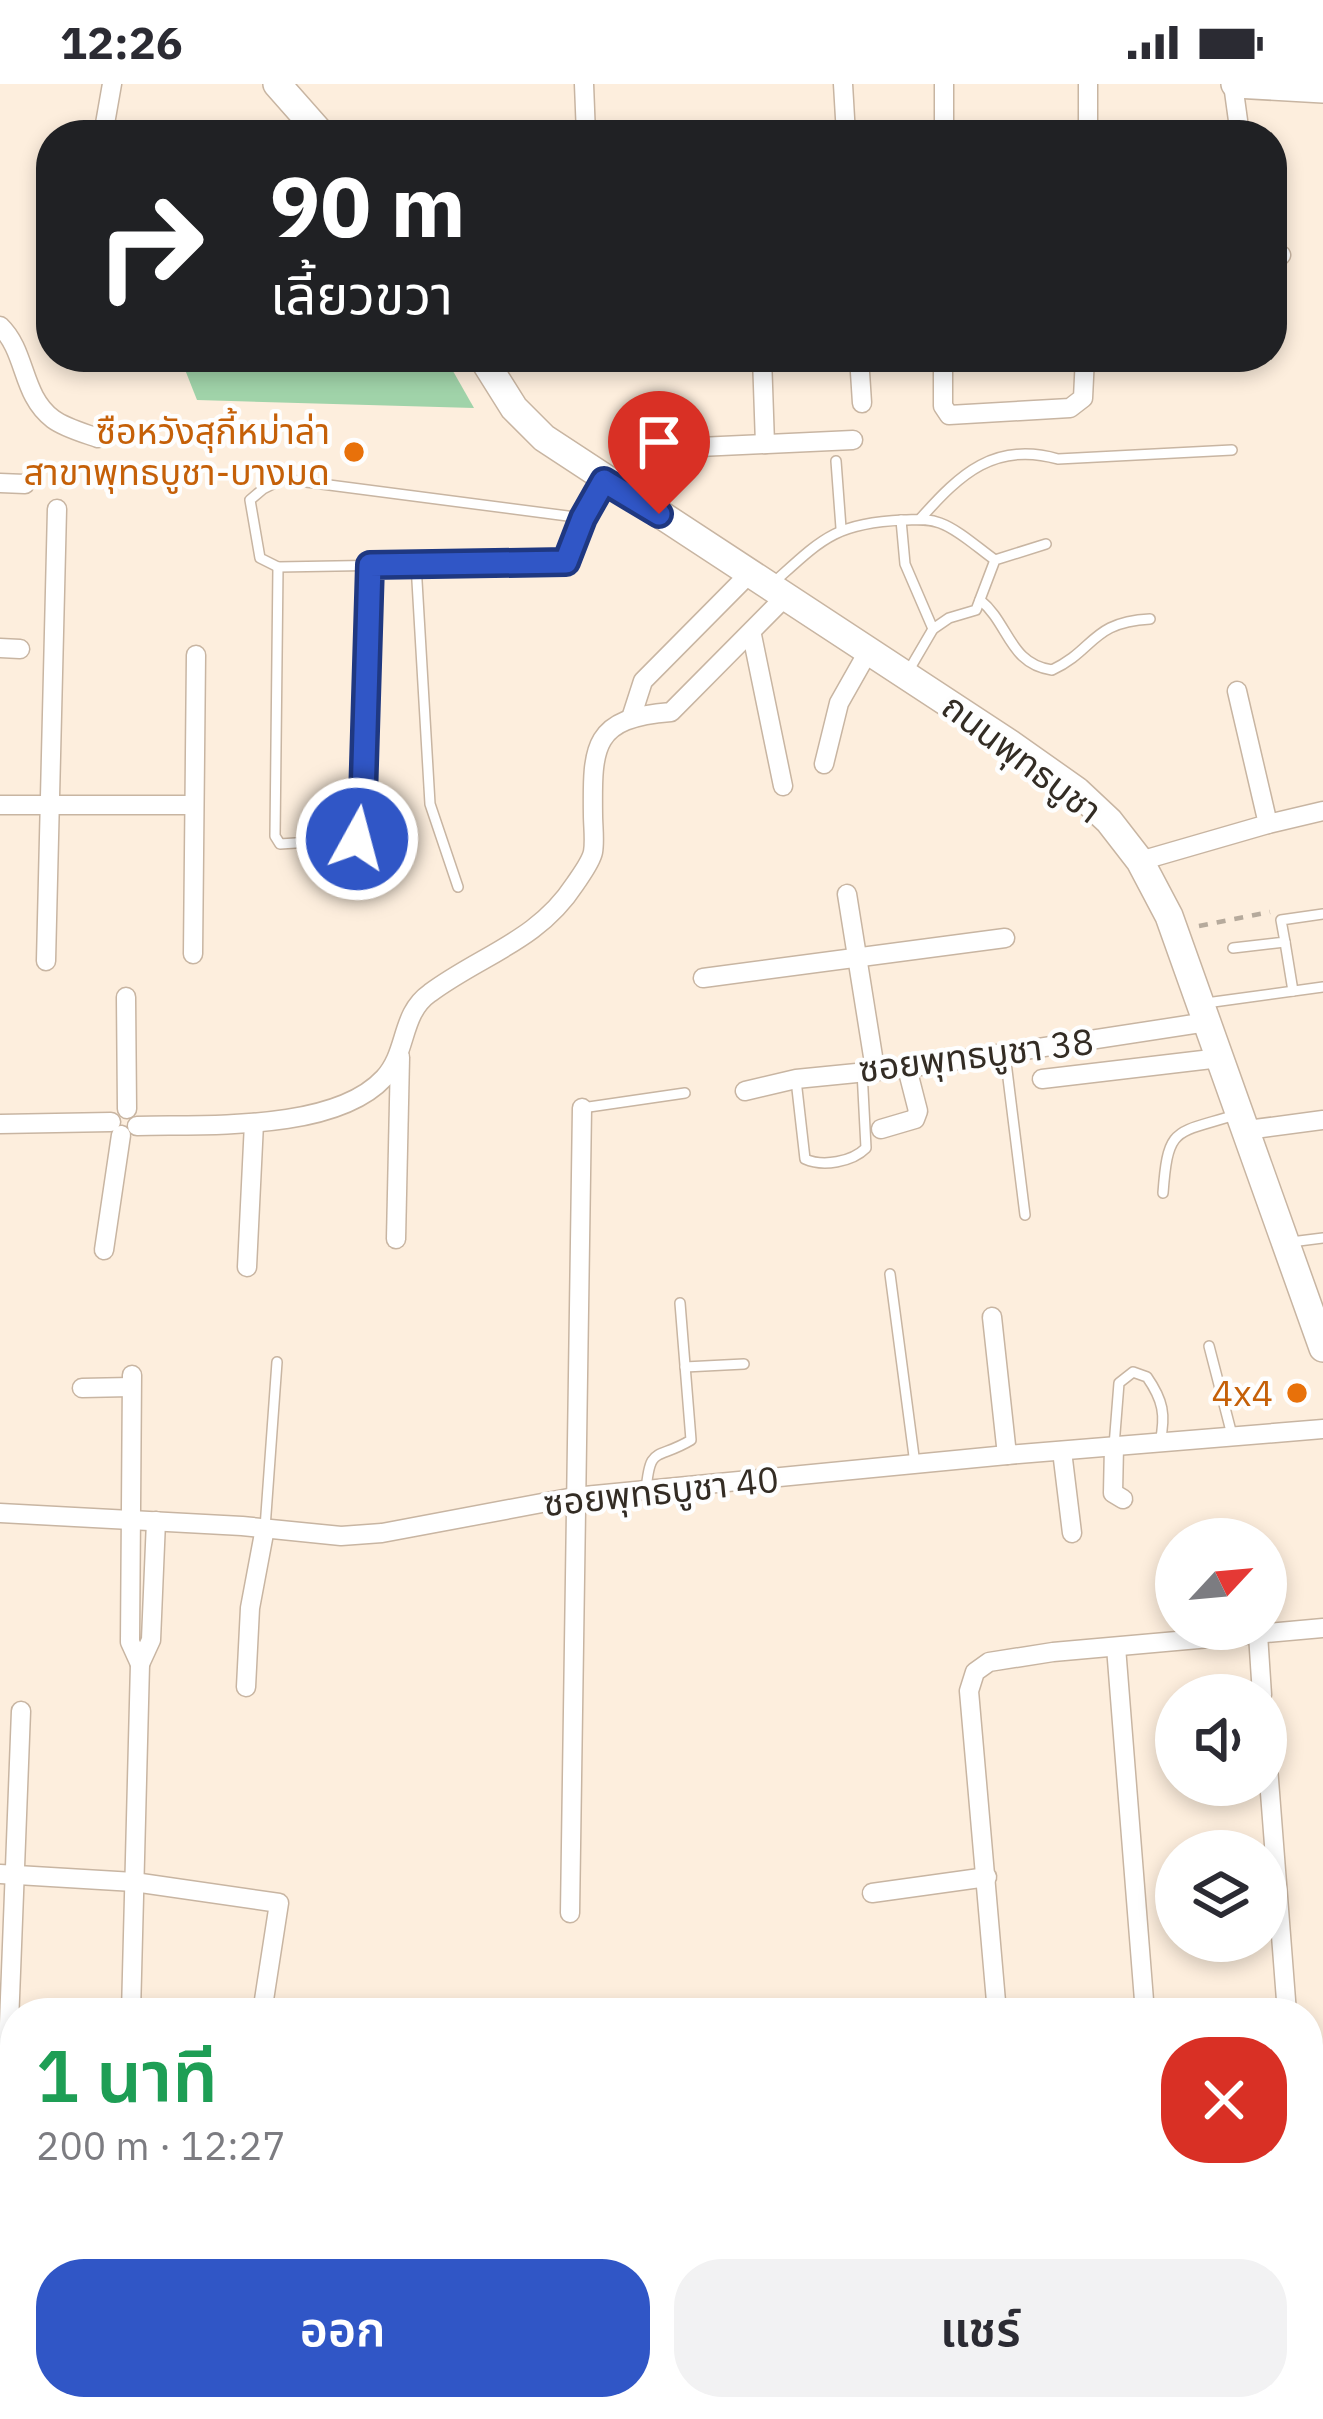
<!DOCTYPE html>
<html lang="th">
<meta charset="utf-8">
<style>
:root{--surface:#fff;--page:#f2f2f3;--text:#2b2b33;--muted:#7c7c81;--accent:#3056c6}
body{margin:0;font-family:"IBM Plex Sans","Noto Sans Thai",sans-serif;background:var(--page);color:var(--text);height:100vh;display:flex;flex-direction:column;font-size:45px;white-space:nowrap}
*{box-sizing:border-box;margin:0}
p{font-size:39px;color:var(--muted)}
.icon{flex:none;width:66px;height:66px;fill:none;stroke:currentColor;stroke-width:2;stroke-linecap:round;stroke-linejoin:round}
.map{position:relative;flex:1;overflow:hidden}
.side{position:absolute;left:0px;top:1914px;width:1323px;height:423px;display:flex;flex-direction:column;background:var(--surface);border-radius:48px 48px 0 0;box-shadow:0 6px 18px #0003}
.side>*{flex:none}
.top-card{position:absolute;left:36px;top:36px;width:1251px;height:252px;border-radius:48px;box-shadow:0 6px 18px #0003;background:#202124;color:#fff;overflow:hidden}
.needle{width:78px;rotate:64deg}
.buttons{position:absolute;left:1155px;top:1434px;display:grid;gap:24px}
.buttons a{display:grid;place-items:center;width:132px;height:132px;border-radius:50%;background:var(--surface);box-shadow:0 6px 18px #0003;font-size:60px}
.pin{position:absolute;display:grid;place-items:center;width:102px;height:102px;color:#fff;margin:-123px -51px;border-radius:50% 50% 50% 0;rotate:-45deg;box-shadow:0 0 12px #0007}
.pin .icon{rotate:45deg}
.me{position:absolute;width:132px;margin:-66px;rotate:7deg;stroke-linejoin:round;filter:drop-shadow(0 0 9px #0008)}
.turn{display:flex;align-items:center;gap:42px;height:252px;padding:0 36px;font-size:54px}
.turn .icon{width:156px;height:156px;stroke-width:2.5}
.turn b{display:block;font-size:84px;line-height:102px}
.round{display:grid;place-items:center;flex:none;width:126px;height:126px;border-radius:48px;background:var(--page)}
.headline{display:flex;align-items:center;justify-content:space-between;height:204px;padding:0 36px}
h1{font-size:72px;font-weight:600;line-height:90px;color:#1e9e55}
.cta{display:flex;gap:24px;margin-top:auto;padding:24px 36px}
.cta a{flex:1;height:138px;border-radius:48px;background:var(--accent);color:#fff;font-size:48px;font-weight:600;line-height:138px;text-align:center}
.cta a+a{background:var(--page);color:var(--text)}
.status{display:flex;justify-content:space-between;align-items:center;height:84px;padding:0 60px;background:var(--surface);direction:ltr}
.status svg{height:33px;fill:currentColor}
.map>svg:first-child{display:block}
.green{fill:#a0d3a9}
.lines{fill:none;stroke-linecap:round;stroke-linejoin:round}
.lane-casing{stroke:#c8b5a2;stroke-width:12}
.street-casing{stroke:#c8b5a2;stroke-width:21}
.secondary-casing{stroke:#c8b5a2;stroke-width:30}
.path{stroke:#b6aa9c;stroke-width:4.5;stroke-dasharray:9 9;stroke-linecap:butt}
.lane{stroke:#fff;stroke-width:9}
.street{stroke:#fff;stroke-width:18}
.secondary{stroke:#fff;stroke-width:27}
.route-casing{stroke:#1f3881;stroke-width:30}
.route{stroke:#3056c6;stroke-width:21}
.food-dot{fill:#e8710a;stroke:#fefefe;stroke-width:4.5}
.labels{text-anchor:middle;stroke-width:9;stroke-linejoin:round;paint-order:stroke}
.food-label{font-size:36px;fill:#c56008;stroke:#fefefe;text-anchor:end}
.street-label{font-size:36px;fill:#332c24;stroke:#fefefe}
</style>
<div class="status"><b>12:26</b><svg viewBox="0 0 49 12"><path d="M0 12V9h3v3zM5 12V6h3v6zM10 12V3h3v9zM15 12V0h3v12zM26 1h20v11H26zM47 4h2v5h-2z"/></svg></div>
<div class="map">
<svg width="1323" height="2335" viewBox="0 0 1323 2335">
<rect width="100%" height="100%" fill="#fdeedd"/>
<path class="green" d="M180,273H445L474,324L197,316Z"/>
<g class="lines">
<g class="lane-casing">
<g id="lane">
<path d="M836,377L841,444"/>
<path d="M583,434L283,395L263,405L250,416L260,474L278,483L566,478L583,434L604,397"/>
<path d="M921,434C960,390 995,357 1058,375L1232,366"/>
<path d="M901,436L905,480L933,545"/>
<path d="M416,480L430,720L458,803"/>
<path d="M278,483L275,752L280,760L357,755L362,747L370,481"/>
<path d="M772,500C821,456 834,439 903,436C916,436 927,434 940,439C959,446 978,464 995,476"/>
<path d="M980,516C1009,539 1009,580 1052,586C1095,566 1091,538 1150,535"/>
<path d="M909,586L933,545L949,534L976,526L995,476L1046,460"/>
<path d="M1285,858L1293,907"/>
<path d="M1233,864L1285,858L1281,836L1323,830"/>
<path d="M1206,919L1323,903"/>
<path d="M1005,970L1025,1131"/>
<path d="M796,996L805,1075C823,1083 852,1078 866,1064L862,987"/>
<path d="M582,1024L685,1009"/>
<path d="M1163,1109C1168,1041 1175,1050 1235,1031"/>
<path d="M1291,1158L1323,1154"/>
<path d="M890,1190L915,1380"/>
<path d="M1209,1262L1232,1351"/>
<path d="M685,1283L744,1280"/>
<path d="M1114,1362L1119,1299L1133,1288L1147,1293C1163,1316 1166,1331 1160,1358"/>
<path d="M646,1407C650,1360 656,1377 691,1356L680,1219"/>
<path d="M265,1444L277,1278"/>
</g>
</g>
<g class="street-casing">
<g id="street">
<path d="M584,0L586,51"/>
<path d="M843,0L846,51"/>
<path d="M1233,0L1240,51"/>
<path d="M103,51L112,0"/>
<path d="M944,51V0"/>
<path d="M1088,51V0"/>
<path d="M1272,167L1281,171"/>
<path d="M0,242C27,268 21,311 53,335C65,344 84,349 98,354"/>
<path d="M762,273L765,360"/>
<path d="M859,273L862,319"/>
<path d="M943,273V322L949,331L1070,324L1083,314L1085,273"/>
<path d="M0,399L25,400"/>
<path d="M628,411L661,382L699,363L853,356"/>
<path d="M752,551L783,702"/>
<path d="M0,564L20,565"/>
<path d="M632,631L643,597L752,487"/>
<path d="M824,680L839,619L869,566"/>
<path d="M0,721H192"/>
<path d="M1268,740L1323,727"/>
<path d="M1140,777L1268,740L1237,607"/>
<path d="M847,810L875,985"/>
<path d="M193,870L196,571"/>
<path d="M46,877L57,425"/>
<path d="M703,894L1005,854"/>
<path d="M126,913L127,1025"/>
<path d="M1042,995L1220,974"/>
<path d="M745,1007L796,995L907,984L1207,938"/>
<path d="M0,1040L111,1038"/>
<path d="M137,1042C205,1040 334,1048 384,994C408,968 400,930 430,909C481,871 538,857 575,800C581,791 591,778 593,768C595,757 593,742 593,731C592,661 593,634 671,628L787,511"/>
<path d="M881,1045L915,1035L918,1027L907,984"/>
<path d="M1247,1046L1323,1036"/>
<path d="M396,1155L400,973"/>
<path d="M104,1166L121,1051"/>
<path d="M247,1183L254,1039"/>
<path d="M992,1233L1007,1371"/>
<path d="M132,1291L130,1558L140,1580L151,1556L156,1437"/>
<path d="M82,1304L131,1303"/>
<path d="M1114,1362L1113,1409L1123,1415"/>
<path d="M1062,1367L1072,1449"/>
<path d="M0,1429L242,1442L341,1452L382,1449L574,1413L1007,1371L1323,1345"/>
<path d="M1258,1550L1262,1611"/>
<path d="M1116,1563L1145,1929"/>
<path d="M246,1603L250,1524L265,1444"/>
<path d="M1266,1657L1287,1929"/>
<path d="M0,1790L134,1798L279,1819L262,1929"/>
<path d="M872,1809L987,1793"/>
<path d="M570,1829L582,1024"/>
<path d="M131,1929L140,1580"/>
<path d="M997,1929L969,1607L975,1588L989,1578L1053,1568L1323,1544"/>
<path d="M5,2044L21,1627"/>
<path d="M0,2110L15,2111"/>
<path d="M1308,2212L1323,2210"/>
<path d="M0,2237L15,2238"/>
<path d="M888,2322L889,2335"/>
<path d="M1030,2322L1032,2335"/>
<path d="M1176,2322L1178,2335"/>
<path d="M32,2335L33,2322"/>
<path d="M154,2335L156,2322"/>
<path d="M185,2335V2322"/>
<path d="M269,2335L270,2322"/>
<path d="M543,2335L544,2322"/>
</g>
</g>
<g class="secondary-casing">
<g id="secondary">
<path d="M277,0L322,51"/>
<path d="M1235,0L1323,5"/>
<path d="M482,273L514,324L544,354L1009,659L1077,707L1109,737L1140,777L1169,832L1323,1264"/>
</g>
</g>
<path class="path" d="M1199,842L1270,828"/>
<use href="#lane" class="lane"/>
<use href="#street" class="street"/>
<use href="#secondary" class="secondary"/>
</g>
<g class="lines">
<g class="route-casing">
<path id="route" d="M357,755L362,747L370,481L566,478L583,434L604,397L659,430"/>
</g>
<use href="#route" class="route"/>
</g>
<g class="food-dot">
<circle cx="354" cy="368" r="12"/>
<circle cx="1297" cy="1309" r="12"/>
</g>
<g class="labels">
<g class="food-label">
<text x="330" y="360">ซือหวังสุกี้หม่าล่า<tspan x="330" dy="41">สาขาพุทธบูชา-บางมด</tspan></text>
<text x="1273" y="1322">4x4</text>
</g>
<g class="street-label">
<text transform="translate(1022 674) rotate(37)" y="13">ถนนพุทธบูชา</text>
<text transform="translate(976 971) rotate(-7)" y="13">ซอยพุทธบูชา 38</text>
<text transform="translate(661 1407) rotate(-6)" y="13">ซอยพุทธบูชา 40</text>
</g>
</g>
</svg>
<div class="buttons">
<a><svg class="needle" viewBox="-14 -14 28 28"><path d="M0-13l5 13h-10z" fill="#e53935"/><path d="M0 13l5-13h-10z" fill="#7c7c81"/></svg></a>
<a><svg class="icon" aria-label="sound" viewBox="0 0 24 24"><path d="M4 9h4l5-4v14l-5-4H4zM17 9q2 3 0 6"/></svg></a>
<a><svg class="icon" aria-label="layers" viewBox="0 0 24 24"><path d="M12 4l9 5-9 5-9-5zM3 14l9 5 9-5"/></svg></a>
</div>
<div class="pin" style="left:659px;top:430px;background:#d93025"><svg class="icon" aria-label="arrive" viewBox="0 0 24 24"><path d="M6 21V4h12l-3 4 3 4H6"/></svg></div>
<svg class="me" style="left:357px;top:755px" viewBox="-20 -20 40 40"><circle r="17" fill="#3056c6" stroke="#fff" stroke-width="3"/><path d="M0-11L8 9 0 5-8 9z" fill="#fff"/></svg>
<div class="top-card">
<div class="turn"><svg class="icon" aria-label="right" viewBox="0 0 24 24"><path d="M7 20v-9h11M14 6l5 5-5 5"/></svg><div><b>90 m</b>เลี้ยวขวา</div></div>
</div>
<section class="side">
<div class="headline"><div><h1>1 นาที</h1><p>200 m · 12:27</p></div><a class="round" style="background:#d93025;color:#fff"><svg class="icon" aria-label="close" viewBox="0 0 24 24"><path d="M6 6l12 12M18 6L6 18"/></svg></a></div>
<div class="cta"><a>ออก</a><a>แชร์</a></div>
</section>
</div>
